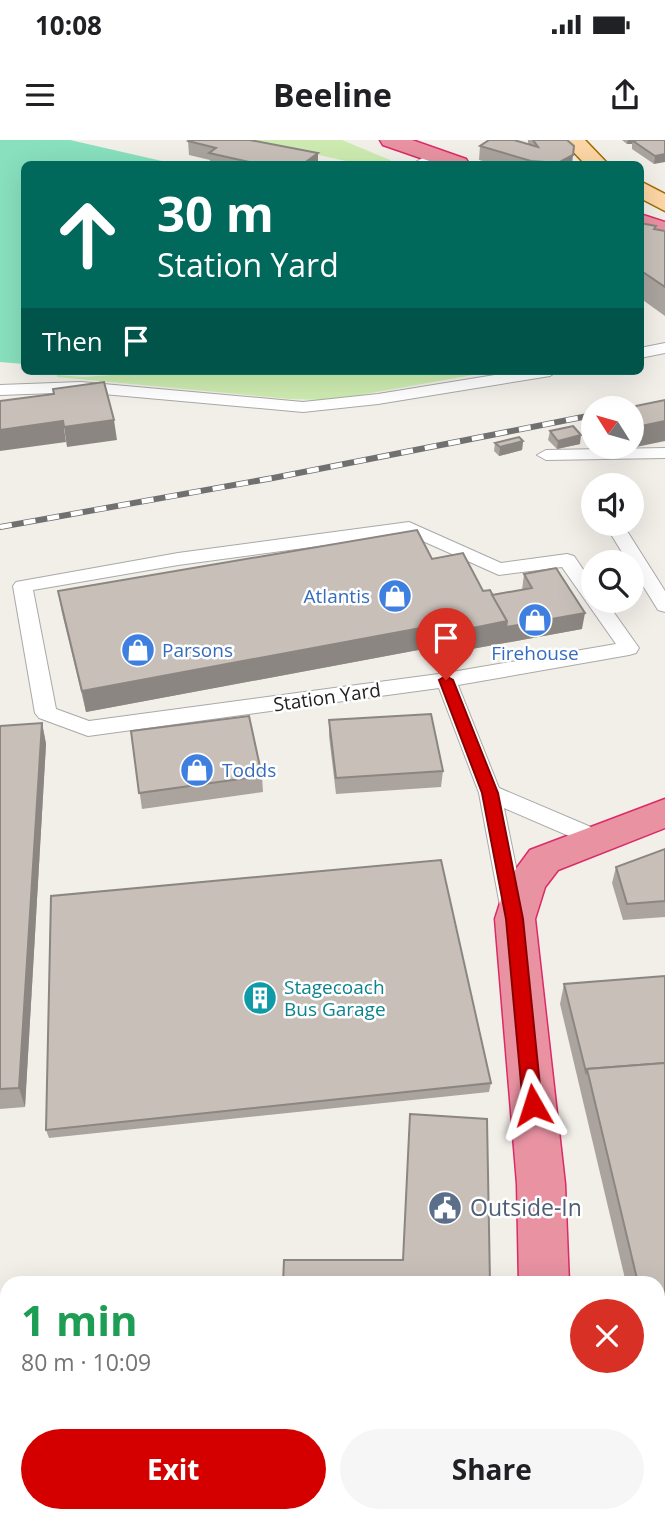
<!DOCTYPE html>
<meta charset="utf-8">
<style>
:root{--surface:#fff;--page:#f6f6f6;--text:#202124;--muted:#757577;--accent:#d40000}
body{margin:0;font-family:"Open Sans",sans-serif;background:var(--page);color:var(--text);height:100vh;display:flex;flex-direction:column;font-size:26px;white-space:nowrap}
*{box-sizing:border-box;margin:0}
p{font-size:23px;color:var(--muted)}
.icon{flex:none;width:38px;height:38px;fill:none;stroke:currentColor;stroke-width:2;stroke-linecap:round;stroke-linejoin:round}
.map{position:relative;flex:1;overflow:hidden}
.side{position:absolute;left:0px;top:1136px;width:665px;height:247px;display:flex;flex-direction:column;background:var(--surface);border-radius:21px 21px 0 0;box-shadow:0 7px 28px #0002}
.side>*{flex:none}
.top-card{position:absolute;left:21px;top:21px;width:623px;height:214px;border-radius:10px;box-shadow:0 7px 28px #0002;background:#00695c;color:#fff;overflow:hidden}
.needle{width:46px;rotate:307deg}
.buttons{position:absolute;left:581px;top:256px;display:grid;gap:14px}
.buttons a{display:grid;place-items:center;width:63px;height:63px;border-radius:50%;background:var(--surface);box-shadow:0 7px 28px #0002;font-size:35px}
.pin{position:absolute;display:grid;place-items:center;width:60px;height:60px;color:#fff;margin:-72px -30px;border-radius:50% 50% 50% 0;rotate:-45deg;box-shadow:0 0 7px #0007}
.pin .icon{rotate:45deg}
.me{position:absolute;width:77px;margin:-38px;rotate:354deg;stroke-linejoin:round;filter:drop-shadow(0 0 5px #0008)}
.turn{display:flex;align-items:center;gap:24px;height:147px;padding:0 21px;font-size:32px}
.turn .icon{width:91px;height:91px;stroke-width:2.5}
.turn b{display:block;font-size:49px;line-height:60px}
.then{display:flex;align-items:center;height:66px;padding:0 21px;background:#0003;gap:14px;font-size:26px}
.round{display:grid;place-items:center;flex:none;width:74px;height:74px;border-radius:37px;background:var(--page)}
.headline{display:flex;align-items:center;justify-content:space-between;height:119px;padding:0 21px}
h1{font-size:42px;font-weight:700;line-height:52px;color:#1e9e55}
.action{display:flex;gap:14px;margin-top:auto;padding:14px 21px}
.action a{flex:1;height:80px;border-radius:42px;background:var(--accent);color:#fff;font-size:28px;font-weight:700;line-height:80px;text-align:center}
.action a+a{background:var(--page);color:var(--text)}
.status{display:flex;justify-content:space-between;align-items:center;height:49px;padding:0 35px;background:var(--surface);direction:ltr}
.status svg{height:19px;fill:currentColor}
header{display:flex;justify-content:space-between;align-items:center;height:91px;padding:0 21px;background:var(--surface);font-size:32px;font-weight:700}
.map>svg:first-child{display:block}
.grass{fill:#cdebb0}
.pitch{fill:#88e0be}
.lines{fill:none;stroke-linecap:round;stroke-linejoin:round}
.lane-casing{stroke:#a9a9a9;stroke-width:2}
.street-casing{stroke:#a9a9a9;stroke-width:3}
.primary-casing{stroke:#a06b00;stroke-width:3}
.highway-casing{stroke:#dc2a67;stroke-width:3}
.lane{fill:#fff;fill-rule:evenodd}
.street{fill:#fff;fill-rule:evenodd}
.primary{fill:#fcd6a4;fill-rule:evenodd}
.highway{fill:#e892a2;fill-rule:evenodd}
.rail-casing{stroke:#707070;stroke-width:6}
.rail{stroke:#fff;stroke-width:4.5;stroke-dasharray:12;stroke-linecap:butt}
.wall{fill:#aba49e}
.shaded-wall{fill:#8b8681}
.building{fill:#c7bfb8;stroke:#8b8681;stroke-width:2}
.route{fill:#d40000;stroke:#8a0000;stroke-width:2}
.labels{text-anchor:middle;stroke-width:5;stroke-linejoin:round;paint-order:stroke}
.shop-label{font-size:19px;fill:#366cbe;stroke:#fff;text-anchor:start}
.street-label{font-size:19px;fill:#222;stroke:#fff}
.culture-label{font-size:19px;fill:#0d838f;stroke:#fff;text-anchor:start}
.near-service-label{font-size:23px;fill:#4e5e75;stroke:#fff;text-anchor:start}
</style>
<div class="status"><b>10:08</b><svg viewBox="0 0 49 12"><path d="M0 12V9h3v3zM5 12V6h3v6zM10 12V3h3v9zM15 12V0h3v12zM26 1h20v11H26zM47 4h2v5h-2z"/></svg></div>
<header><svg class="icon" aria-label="menu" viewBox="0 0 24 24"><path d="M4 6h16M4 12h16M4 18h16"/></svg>Beeline<svg class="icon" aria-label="share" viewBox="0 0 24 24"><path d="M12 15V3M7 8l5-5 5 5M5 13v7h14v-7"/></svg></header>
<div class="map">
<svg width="665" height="1382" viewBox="0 0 665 1382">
<rect width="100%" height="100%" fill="#f2efe9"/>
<g class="grass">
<path d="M228,0H342L390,20L395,24H360L300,11Z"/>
<path d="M172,231H496L354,256L324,260L289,259L57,237V235L83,237Z"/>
</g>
<path class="pitch" d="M0,0H70L175,24H24V224L0,222Z"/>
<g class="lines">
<g class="lane-casing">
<g id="lane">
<path d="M433,12L438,13V19L428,24H412Z"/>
<path d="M665,203V213L640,218V208Z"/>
<path d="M520,231H558L550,236L378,264L303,272L81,252L0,255V245L81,242L303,262L378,254Z"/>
<path d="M665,308V318L546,320L537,315L546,310Z"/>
<path d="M409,382L501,423L567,414L574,416L593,444V460H605L639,508L636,513L629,515L458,545L499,648L605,693L608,699L605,705L597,708L504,668L525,771L521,778L513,780L505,778L501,771L479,653L439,548L88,596L39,578L35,573L13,446L16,442L178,413ZM407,394L499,435L562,427L616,504L446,533L89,581L56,569L33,450L178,425Z"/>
<path d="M604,383H622L665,451V472L658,470L632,428V422H628Z"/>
</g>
</g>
<g class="street-casing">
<g id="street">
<path d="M0,1264L7,1265V1317L0,1316Z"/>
<rect x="658" y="1266" width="7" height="52"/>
</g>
</g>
<g class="primary-casing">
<g id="primary">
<path d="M562,0H585L608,24H585Z"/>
<path d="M640,41L665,54V71L640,58Z"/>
</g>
</g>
<g class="highway-casing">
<g id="highway">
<path d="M380,0H412L466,19L469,24H438L383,5Z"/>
<path d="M640,74L665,82V97L640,89Z"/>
<path d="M665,659V688L558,730L545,747L535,779L565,1044L569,1143H519L517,1044L495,779L507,741L530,710Z"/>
<path d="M523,1376H578L579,1382H523Z"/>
</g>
</g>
<use href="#lane" class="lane"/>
<use href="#street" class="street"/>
<use href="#primary" class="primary"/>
<use href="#highway" class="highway"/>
<g class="rail-casing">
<path id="rail" d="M0,387L273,338L593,275"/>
</g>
<use href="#rail" class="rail"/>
</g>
<g class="wall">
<path d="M528,0H567L572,24H494L479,20L480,6L528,4Z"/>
<path d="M622,0H665L654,24L632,9V4H627Z"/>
<path d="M188,1L318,13V24H210V20L189,15Z"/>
<path d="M640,83L656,86L655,89L665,91V176L640,158Z"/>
<path d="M550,291L580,304L557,309L548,300Z"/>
<path d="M523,301L522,310L499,316L494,311L495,303Z"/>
<path d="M432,419L483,451L492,455L522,450L524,434L582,489L466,510L461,502L86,572L62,473L58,451Z"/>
<path d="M329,580L443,631L441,647L336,654L329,596Z"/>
<path d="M42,583L46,604L25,967L0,969V586Z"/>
<path d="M131,591L262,636L263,652L142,669Z"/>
<path d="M665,709V777L623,780L612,743L616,727Z"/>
<path d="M665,836V1243H658V1143H626L560,864L564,844Z"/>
<path d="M491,943L489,952L49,998L46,990Z"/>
</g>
<g class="shaded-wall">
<path d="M628,0H652L633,1L632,4H627Z"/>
<path d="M318,13V24H303Z"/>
<path d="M665,14V22L654,24L655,16Z"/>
<path d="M573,15L572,24H558V23Z"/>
<path d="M114,280L117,300L67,307L64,287Z"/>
<path d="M63,281L66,302L0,311V290Z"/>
<path d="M665,281V301L617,311L618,306H632V288Z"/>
<path d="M581,295L580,304L557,309L558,301Z"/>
<path d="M523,301L522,310L499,316L500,307Z"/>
<path d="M585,473L582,489L466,510L468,489L507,481Z"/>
<path d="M463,480L461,502L86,572L82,551Z"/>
<path d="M42,583L46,604L25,967L19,948Z"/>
</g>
<g class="building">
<path d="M189,0H250L318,13L303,24H258L209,13L216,8L188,1Z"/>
<path d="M489,0H514L538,7L533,0H567L574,6L573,15L558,23L531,21L480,6Z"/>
<path d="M637,0H665V14L655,16L633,1Z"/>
<path d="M640,83L656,86L654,89L665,91V147L640,130Z"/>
<path d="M104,242L114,280L64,287L63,281L0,290V261L54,254L53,249Z"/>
<path d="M665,260V281L632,288V268H626Z"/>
<path d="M573,286L581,295L558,301L550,291Z"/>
<path d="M519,297L523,301L500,307L495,303Z"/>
<path d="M417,390L432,419L463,413L483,451L490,450L507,481L468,489L463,480L82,551L58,451Z"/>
<path d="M556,428L585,473L506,487L507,481L492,455L532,448L524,434Z"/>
<path d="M431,574L443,631L336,638L329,580Z"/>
<path d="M249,576L262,636L139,653L131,591Z"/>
<path d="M42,583L19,948L0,949V586Z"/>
<path d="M665,709V761L627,764L616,727Z"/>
<path d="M441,720L491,943L46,990L51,756Z"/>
<path d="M665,836V923L587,929L586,932L564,844Z"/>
<path d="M665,923V1224L658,1225V1143H638L587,929Z"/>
<path d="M410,974L487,979L490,1143H283L284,1120H403Z"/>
<path d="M7,1367V1376H342L343,1382H0V1368Z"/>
<path d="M658,1367H665V1382H600V1376H658Z"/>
<path d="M371,1376H491V1382H372Z"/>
</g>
<path class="route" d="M446,536L453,540L498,653L523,779L542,965L539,971L533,973L526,971L523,965L506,779L482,653L439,540Z"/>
<defs>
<g id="shop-disc" transform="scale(1.75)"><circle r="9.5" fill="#3f7fe0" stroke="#fff"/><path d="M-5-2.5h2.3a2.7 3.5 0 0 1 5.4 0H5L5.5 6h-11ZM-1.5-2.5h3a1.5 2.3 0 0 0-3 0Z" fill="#fff"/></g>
<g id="building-disc" transform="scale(1.75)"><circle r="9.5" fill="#0f9aa8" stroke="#fff"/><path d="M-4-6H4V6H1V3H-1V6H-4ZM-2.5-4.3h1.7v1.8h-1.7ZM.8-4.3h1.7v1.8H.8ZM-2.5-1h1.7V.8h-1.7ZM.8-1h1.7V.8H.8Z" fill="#fff"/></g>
<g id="civic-disc" transform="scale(1.75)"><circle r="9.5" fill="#5c6f8a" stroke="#fff"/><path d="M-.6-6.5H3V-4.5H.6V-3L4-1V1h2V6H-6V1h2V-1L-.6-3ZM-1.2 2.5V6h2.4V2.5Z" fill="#fff"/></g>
</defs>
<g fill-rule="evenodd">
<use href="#shop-disc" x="395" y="456"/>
<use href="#shop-disc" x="535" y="480"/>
<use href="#shop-disc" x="138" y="510"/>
<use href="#shop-disc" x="197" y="630"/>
<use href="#building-disc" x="260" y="858"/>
<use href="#civic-disc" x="445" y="1068"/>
</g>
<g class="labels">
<g class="shop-label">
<text x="370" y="463" text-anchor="end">Atlantis</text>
<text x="162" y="517">Parsons</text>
<text x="535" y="520" text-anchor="middle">Firehouse</text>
<text x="222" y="637">Todds</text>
</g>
<g class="street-label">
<text transform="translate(327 557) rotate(-8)" y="7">Station Yard</text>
</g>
<g class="culture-label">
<text x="284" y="854">Stagecoach<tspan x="284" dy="22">Bus Garage</tspan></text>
</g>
<g class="near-service-label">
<text x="470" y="1076">Outside-In</text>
</g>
</g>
</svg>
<div class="buttons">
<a><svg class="needle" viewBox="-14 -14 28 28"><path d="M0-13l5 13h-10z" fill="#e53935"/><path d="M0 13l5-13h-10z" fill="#757577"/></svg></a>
<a><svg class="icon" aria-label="sound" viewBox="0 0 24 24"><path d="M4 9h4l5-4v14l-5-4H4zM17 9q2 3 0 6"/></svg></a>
<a><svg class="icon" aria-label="search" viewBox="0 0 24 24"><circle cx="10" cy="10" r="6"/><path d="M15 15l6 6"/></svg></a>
</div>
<div class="pin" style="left:446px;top:540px;background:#d93025"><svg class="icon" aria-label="arrive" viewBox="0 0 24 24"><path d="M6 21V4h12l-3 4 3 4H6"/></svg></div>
<svg class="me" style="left:533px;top:965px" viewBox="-20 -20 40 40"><path d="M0-17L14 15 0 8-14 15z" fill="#d40000" stroke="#fff" stroke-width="4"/></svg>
<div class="top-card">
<div class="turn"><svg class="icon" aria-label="ahead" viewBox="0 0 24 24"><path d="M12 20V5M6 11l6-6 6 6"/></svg><div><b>30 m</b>Station Yard</div></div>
<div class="then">Then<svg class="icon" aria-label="arrive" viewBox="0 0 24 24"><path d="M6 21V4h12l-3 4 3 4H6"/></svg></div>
</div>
<section class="side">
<div class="headline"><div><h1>1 min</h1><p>80 m · 10:09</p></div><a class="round" style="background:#d93025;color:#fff"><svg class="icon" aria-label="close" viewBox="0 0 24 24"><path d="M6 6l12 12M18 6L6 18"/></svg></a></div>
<div class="action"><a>Exit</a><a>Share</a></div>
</section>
</div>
